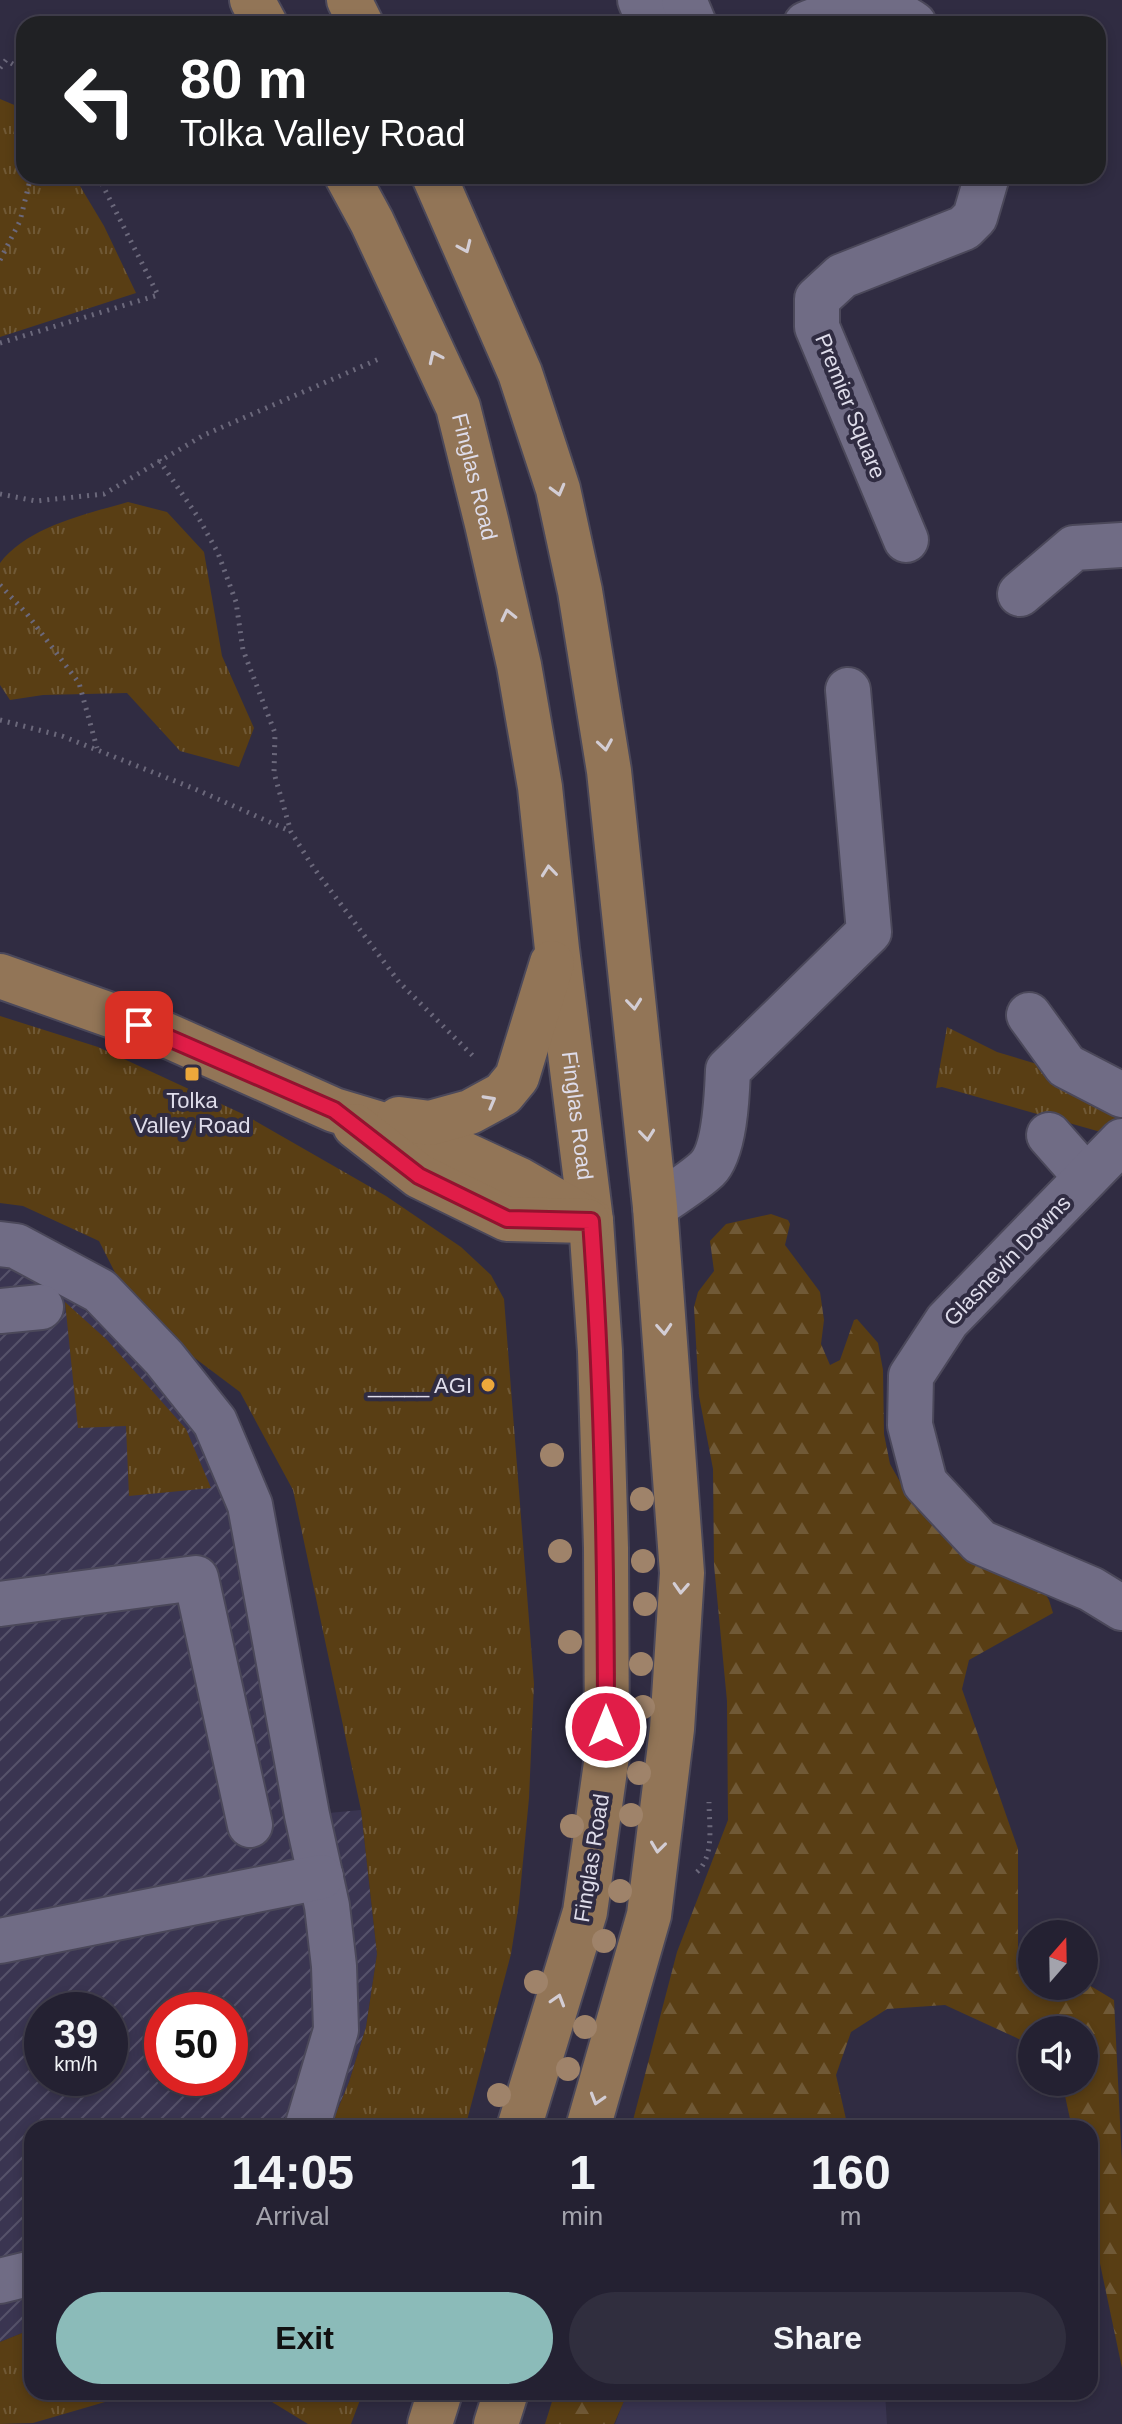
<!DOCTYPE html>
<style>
:root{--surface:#242132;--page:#302e3e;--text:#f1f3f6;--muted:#a3a3ac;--line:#413e4d;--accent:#8bbbb9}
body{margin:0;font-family:Helvetica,sans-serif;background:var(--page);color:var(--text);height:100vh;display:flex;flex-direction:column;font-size:30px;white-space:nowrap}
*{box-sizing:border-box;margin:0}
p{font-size:26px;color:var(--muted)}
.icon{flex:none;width:44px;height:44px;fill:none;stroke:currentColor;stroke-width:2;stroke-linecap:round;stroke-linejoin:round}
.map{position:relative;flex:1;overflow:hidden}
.drawer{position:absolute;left:24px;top:2120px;width:1074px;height:280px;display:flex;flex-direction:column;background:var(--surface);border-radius:24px;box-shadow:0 4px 12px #0003,0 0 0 2px var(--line)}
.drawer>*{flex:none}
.banner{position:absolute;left:16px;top:16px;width:1090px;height:168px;border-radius:24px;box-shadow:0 4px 12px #0003,0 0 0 2px var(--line);background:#202124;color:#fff;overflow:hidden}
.needle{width:52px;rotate:20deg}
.controls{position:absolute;left:1018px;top:1920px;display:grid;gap:16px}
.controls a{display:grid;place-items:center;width:80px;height:80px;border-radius:50%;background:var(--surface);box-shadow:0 4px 12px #0003,0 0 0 2px var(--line);font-size:40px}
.speed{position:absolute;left:24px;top:1992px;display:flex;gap:16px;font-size:40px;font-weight:700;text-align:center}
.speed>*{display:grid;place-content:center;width:104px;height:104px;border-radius:50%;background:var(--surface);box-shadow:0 4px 12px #0003,0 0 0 2px var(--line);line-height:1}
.speed small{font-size:20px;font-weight:400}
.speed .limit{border:12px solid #d22;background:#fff;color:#111}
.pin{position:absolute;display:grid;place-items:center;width:68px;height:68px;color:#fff;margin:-34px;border-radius:16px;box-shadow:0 4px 12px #0006}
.me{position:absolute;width:88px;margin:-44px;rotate:0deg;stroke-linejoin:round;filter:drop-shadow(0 0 6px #0008)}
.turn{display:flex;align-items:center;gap:28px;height:168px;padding:0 32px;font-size:36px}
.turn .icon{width:104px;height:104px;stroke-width:2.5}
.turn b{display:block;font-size:56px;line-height:68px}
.eta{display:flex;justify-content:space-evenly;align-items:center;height:136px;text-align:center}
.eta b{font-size:48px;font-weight:600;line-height:56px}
.button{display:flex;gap:16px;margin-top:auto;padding:16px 32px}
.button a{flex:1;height:92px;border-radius:48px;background:var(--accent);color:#111;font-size:32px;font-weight:600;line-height:92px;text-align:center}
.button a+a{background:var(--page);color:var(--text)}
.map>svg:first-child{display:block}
.built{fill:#3a3551}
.industrial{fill:url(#industrial-furrows);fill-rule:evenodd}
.grass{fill:url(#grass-tufts)}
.forest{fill:url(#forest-firs)}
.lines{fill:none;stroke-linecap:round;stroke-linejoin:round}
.minor-casing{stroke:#4b485a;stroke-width:48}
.major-casing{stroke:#4b485a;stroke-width:48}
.path{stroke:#6b687b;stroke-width:5;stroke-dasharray:2 6;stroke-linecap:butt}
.minor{stroke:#706c85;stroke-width:44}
.major{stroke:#927557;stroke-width:44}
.tree{fill:#9f836a}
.oneway{stroke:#d3cdd4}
.route-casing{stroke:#92132f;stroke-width:20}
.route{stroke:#e11d48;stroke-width:14}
.poi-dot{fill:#eda83b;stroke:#302c42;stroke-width:3}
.labels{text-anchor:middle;stroke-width:8;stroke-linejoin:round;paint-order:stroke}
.street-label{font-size:22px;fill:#dedcea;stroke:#302c42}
.poi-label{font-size:22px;fill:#dedcea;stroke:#302c42}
</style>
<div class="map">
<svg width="1122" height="2424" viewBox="0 0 1122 2424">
<defs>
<pattern id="industrial-furrows" width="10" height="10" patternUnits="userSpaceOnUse" patternTransform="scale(2)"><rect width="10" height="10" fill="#3a3551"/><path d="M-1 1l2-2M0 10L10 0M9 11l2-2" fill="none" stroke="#56526a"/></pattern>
<pattern id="grass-tufts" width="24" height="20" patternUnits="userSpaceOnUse" patternTransform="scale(2)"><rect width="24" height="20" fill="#593e14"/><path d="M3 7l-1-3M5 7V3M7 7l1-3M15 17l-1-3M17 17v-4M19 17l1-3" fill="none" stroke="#705936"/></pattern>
<pattern id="forest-firs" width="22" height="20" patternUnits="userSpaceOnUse" patternTransform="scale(2)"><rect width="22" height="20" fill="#593e14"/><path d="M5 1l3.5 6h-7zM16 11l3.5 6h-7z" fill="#705936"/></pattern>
</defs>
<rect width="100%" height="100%" fill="#302c42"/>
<path class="built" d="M627,2392H885L887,2424H615Z"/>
<path class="industrial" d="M0,1263L59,1289L121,1341L194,1429L232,1522L307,1815L361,1810L377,1954L366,2027L349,2082L330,2128H32V2329L0,2342ZM42,2010H110V2078H42ZM162,2010H230V2078H162Z"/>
<g class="grass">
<path d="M0,99L24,109V176H74L104,226L136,293L0,337Z"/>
<path d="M128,502L167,512L204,552L222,656L254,728L239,767L180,751L127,693L43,695L10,700L0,685V563C27,527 86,514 128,502Z"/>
<path d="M0,1016L98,1047L245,1115L386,1196L461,1247L491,1275L504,1299L534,1684L529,1798L519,1903L511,1954L465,2128H330L349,2082L366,2027L377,1954L361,1810L293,1490L240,1392L136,1314L99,1241L23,1206L0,1203Z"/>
<path d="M947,1027L997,1052L1057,1070L1122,1103V1138L942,1087L936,1088Z"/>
<path d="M65,1302L107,1340L186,1429L211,1488L129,1496L126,1426L78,1428Z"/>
<path d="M32,2329V2392H202L105,2402L33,2423L0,2424V2342Z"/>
<path d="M211,2392H363L351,2424H308L272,2402Z"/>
</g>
<g class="forest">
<path d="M771,1214L788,1220L790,1224L785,1245L820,1292L824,1320L821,1344L830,1365L840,1360L854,1320L857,1319L878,1343L883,1370L884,1434L890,1464L903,1487L935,1525L1036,1579L1049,1600L1053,1613L969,1660L962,1689L1018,1849V1955L1032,1960V1986H1084V1982L1114,2000L1122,2162V2368L1090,2216V2128H1072L1062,2082H1084V2030H1032V2045L945,2005L887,2009L851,2032L836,2075L848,2128H631L677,1952L728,1820L727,1701L714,1565L713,1469L699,1396L694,1307L698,1292L714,1271L710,1241L726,1224Z"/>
<path d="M555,2392H628L614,2424H545Z"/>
</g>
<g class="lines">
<g class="minor-casing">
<g id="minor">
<path d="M640,0L650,24"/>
<path d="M684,0L694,24"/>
<path d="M806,24C842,9 881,0 914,24"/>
<path d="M906,540L817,327V299L842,276L964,228L975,217L987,176"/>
<path d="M1020,594L1074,548L1122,545"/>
<path d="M1029,1015L1066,1066L1122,1095"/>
<path d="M1049,1135L1086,1177"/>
<path d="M1122,1141L947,1321L911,1376L910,1425L925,1483L980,1542L1091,1589L1122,1608"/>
<path d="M655,1207C671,1195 692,1183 707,1169C725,1151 727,1095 728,1070L869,932L848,690"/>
<path d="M0,1244L16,1246L100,1291L164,1358L215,1422L250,1505L307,1815L327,1906L334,1966L336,2030L307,2128"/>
<path d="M0,1311L41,1307"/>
<path d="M0,1604L196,1578L250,1825"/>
<path d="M0,1941L321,1877"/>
<path d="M0,2281L32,2273"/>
</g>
</g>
<g class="major-casing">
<g id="major">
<path d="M252,0L265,24"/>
<path d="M349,0L361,24"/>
<path id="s1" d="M347,176L372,222L458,407L487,524L519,665L540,787L557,949L591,1221L600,1351L606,1548L607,1756L585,1912L519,2128"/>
<path d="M434,176L520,373L558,489L580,591L609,771L655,1207L682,1573L672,1729L649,1915L588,2128"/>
<path d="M0,976L164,1034L334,1110L434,1140L520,1180L591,1221"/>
<path d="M399,1119L430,1123L470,1112L503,1094L517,1077L552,963"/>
<path d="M355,1126L419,1176L507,1219L587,1221"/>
<path d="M430,2424L440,2392"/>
<path d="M496,2424L506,2392"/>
</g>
</g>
<g class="path">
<path d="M148,24L158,17"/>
<path d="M0,68L6,60L24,71"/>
<path d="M0,260L20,221L31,176"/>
<path d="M0,343L158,295L98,176"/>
<path d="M159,460L198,517L218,553L236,602L243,650L275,733L274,773L291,832L313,867L399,982L476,1059"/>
<path d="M0,494L36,501L104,494L204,435L379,359"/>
<path d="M0,585L27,614L79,683L97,748"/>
<path d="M0,720L62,736L195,789L290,831"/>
<path d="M697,1872C715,1855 709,1825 709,1802"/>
</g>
<use href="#minor" class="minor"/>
<use href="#major" class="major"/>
</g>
<g class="tree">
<circle cx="552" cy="1455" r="12"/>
<circle cx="642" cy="1499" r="12"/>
<circle cx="560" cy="1551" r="12"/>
<circle cx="643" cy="1561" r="12"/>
<circle cx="645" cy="1604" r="12"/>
<circle cx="570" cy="1642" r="12"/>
<circle cx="641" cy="1664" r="12"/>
<circle cx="643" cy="1707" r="12"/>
<circle cx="581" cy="1738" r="12"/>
<circle cx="639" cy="1773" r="12"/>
<circle cx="631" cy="1815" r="12"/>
<circle cx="572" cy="1826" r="12"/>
<circle cx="620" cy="1891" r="12"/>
<circle cx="604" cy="1941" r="12"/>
<circle cx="536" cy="1982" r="12"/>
<circle cx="585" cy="2027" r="12"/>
<circle cx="568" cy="2069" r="12"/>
<circle cx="499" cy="2095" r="12"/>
</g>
<defs><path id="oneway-chevron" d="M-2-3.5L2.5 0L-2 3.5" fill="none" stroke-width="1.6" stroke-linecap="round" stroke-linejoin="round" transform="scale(2)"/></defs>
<g class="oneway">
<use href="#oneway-chevron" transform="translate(465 247) rotate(66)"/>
<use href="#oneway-chevron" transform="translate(435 357) rotate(-115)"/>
<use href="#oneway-chevron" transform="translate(558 490) rotate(75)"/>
<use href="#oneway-chevron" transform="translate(508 615) rotate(-103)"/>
<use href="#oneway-chevron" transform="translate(605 745) rotate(81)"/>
<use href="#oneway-chevron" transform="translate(549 871) rotate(-96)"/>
<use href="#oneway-chevron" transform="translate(634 1004) rotate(84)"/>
<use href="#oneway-chevron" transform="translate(490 1101) rotate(-29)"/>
<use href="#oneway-chevron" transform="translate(647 1135) rotate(84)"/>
<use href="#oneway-chevron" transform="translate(664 1329) rotate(86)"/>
<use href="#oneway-chevron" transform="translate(681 1588) rotate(93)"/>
<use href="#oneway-chevron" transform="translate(658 1847) rotate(97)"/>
<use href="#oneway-chevron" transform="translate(558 2000) rotate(-73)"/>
<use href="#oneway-chevron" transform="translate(597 2099) rotate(107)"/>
</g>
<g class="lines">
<g class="route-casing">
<path id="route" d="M139,1025L334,1110L419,1176L507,1219L591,1221C603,1389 606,1558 606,1727"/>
</g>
<use href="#route" class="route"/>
</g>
<g class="poi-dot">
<rect x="184" y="1066" width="16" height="16" rx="4"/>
<circle cx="488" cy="1385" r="8"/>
</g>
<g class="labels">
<g class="street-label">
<text transform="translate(851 406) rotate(68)" y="8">Premier Square</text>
<text dy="8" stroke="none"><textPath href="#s1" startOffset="328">Finglas Road</textPath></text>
<text dy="8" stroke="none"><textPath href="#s1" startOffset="976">Finglas Road</textPath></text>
<text transform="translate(1007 1260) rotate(-46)" y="8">Glasnevin Downs</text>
<text transform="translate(591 1858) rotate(-81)" y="8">Finglas Road</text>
</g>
<g class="poi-label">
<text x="192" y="1108">Tolka<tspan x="192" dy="25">Valley Road</tspan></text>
<text x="472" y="1393" text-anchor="end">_____ AGI</text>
</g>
</g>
</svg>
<div class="controls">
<a><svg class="needle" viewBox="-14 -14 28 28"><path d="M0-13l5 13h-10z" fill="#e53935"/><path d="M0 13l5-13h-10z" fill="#a3a3ac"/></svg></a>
<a><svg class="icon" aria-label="sound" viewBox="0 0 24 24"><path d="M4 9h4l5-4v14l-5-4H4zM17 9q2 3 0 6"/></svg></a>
</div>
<div class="speed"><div>39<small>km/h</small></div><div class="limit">50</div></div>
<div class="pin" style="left:139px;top:1025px;background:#d93025"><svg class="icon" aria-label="arrive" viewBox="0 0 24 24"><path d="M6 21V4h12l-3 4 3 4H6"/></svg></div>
<svg class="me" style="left:606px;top:1727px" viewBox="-20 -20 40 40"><circle r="17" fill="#e11d48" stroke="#fff" stroke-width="3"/><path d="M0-11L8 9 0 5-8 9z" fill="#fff"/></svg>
<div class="banner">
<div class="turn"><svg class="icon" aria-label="left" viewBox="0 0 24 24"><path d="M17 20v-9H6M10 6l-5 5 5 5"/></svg><div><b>80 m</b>Tolka Valley Road</div></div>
</div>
<section class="drawer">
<div class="eta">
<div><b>14:05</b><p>Arrival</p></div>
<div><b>1</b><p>min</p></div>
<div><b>160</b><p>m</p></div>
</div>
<div class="button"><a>Exit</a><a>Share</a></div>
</section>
</div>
